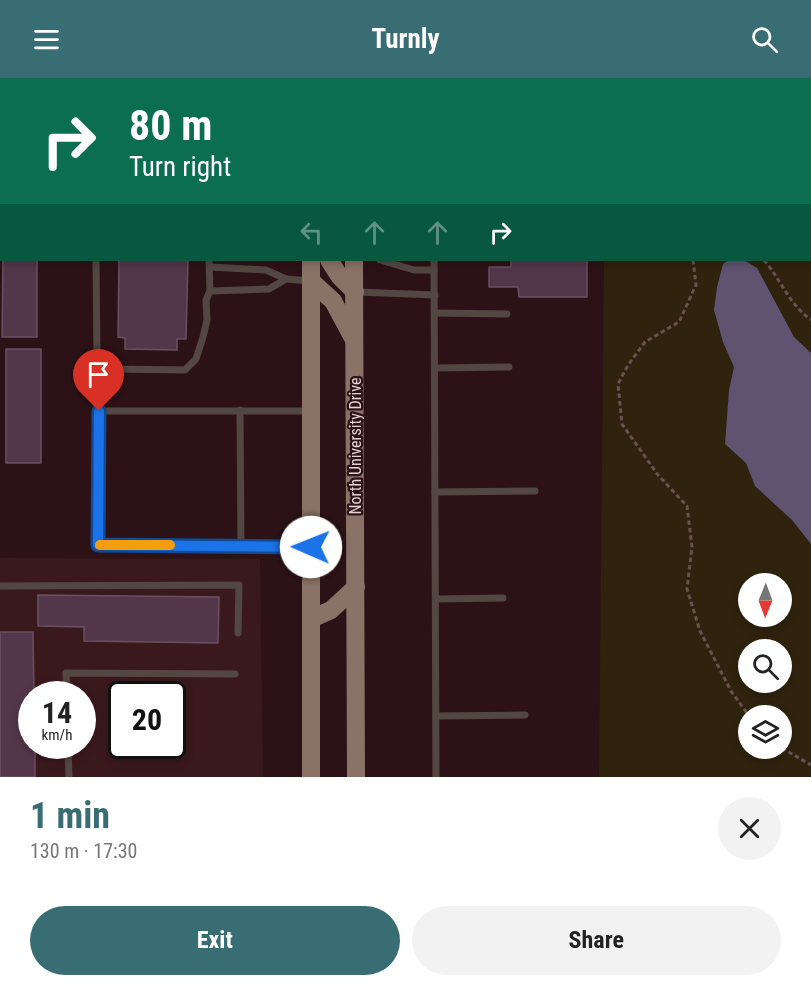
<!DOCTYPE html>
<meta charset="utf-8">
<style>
:root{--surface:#fff;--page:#f2f2f2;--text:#222;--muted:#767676;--accent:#386e73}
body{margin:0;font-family:"Roboto Condensed",sans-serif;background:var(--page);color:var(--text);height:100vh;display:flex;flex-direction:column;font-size:22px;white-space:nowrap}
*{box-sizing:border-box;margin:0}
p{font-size:20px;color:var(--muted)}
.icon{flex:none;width:33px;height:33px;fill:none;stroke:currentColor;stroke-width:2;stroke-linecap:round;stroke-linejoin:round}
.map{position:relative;height:699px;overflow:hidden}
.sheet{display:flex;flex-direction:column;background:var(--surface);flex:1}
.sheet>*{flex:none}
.hud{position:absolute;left:0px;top:0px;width:812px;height:183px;box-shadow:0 3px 9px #0003;background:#0b6e4f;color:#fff;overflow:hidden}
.needle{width:39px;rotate:181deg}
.controls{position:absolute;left:738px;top:495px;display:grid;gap:12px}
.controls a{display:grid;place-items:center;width:54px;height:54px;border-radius:50%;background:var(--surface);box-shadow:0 3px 9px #0003;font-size:30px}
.speed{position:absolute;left:18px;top:603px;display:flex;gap:12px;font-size:30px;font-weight:700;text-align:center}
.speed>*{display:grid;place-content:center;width:78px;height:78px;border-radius:50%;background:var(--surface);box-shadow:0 3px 9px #0003;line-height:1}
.speed small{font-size:15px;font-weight:400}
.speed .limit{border:3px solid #111;border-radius:9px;background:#fff;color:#111}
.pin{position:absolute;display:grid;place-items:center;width:51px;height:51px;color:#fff;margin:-62px -26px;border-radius:50% 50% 50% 0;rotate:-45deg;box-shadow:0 0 6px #0007}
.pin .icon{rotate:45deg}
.me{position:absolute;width:66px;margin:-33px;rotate:271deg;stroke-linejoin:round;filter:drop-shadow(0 0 4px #0008)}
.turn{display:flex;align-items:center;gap:21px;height:126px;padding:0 30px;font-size:27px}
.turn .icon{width:78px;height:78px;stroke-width:2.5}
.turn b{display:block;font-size:42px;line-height:51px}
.lanes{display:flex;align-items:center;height:57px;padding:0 30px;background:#0003;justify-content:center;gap:30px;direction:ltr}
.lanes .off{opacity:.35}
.round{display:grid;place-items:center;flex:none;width:63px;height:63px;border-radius:32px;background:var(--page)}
.overview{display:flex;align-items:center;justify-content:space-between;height:102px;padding:0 30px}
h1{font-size:36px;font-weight:700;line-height:45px;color:var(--accent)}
.primary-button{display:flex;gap:12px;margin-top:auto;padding:12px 30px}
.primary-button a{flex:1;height:69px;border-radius:36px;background:var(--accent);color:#fff;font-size:24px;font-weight:700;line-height:69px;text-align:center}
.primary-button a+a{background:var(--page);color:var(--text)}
header{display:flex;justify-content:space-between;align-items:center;height:78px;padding:0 30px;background:var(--accent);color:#fff;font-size:27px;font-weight:700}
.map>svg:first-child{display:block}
.built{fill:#3a191d;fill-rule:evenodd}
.green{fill:#2f230d;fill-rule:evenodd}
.water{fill:#605271}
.building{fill:#53364a;stroke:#695061;stroke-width:1.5}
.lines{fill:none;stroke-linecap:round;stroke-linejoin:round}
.path{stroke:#685053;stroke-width:3;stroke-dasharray:4.5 3;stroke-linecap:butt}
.lane{stroke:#534741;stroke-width:7}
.primary{stroke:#8b7266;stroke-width:18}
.route-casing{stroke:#114b97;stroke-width:15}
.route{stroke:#1a73e8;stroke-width:10}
.slow{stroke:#f59e0b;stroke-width:10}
.labels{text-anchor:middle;stroke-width:4.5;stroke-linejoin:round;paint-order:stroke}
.street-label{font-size:16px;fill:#e4d1d2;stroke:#2c1216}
</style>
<header><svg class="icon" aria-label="menu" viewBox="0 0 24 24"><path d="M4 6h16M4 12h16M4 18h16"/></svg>Turnly<svg class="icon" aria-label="search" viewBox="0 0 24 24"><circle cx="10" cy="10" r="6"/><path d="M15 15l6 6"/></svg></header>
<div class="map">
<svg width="811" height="699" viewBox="0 0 811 699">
<rect width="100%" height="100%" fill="#2c1216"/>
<path class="built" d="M0,480L260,481L263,699H0ZM32,616H82V668H32ZM122,616H172V668H122Z"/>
<path class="green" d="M605,0H811V699H599L604,182H810V2ZM748,506H782V538H748ZM748,572H782V604H748ZM748,638H782V670H748Z"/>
<path class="water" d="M729,182H744L757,190L794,259L811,275V466L792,442L755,408L746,385L725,366L729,312L734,289L723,264L714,232L717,209L723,186Z"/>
<g class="building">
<path d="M116,0H181L116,2Z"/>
<path d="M3,182H37V259H2Z"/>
<path d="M119,182H188L186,261H177V272L125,271V260L118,259Z"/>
<path d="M511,182H587V219H519L518,209H489V189H511Z"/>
<rect x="6" y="271" width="35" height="114"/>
<path d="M38,517L219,519L218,565L84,563V549L38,548Z"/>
<path d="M0,554H33L34,616H32V668H35V699H0Z"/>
</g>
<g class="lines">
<g class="path">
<path d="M677,0V2"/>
<path d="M731,2L732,0"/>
<path d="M693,182L696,207L679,244L645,264L628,287L618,306L622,346L658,397L687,428L692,469L687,511L700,553L731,613L749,638"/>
<path d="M764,182C781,202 789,226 811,242"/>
<path d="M782,670L811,687"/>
</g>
<g class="lane">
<path d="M97,2V0"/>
<path d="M208,2V0"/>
<path d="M435,2V0"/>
<path d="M96,182L97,279L101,287L112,291L185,292L196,281L203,259L207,242L206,222L210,213L209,182"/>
<path d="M380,182L414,192H434"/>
<path d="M434,182L436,699"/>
<path d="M210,189L266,192L286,201L310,203"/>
<path d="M210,213L269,211L286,201"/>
<path d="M357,214L435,217"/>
<path d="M435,235L507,236"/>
<path d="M435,290L509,289"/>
<path d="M240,332L241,468"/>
<path d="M435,414L535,413"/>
<path d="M311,469L98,467L99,333H311"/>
<path d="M0,508L239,507L238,555"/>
<path d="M436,521L503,520"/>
<path d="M67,616L66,595L235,596"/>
<path d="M436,638L525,637"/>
<path d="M68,668L69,699"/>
</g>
<g class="primary">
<path d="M310,0V2"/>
<path d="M354,0V2"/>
<path d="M329,182L340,199L355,214"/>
<path d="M354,182L356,699"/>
<path d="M311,203L333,223L353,260"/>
<path d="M311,541L331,532L356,509"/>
<path d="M311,699V182"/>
</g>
</g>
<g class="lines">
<g class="route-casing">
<path id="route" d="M99,333L98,467L311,469"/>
</g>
<use href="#route" class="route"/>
<path class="slow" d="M100,467H170"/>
</g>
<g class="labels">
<g class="street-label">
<text transform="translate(355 368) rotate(-90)" y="6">North University Drive</text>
</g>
</g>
</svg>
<div class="controls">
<a><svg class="needle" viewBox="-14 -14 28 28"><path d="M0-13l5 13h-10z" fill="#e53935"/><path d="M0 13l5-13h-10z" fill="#767676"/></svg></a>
<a><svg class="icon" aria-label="search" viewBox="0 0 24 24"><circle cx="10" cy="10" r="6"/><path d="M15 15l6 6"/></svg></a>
<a><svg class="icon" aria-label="layers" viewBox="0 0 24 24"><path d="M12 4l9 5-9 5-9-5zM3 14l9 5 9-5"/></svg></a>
</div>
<div class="speed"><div>14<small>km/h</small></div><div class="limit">20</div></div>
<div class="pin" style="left:99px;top:333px;background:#d93025"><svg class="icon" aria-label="arrive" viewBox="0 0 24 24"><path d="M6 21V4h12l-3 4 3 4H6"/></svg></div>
<svg class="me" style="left:311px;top:469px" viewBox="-20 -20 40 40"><circle r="19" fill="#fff"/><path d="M0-13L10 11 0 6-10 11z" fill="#1a73e8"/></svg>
<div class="hud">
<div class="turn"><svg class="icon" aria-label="right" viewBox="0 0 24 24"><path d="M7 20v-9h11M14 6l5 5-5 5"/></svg><div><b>80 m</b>Turn right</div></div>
<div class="lanes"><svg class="icon off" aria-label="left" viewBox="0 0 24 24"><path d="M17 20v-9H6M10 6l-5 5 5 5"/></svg><svg class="icon off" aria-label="ahead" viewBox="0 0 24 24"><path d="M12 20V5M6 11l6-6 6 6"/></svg><svg class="icon off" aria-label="ahead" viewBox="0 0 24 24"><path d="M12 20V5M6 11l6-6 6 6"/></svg><svg class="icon" aria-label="right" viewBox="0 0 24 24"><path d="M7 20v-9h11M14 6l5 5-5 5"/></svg></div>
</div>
</div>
<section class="sheet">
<div class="overview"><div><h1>1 min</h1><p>130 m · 17:30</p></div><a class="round"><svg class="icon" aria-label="close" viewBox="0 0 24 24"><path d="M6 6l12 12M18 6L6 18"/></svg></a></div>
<div class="primary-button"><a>Exit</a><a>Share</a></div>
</section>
